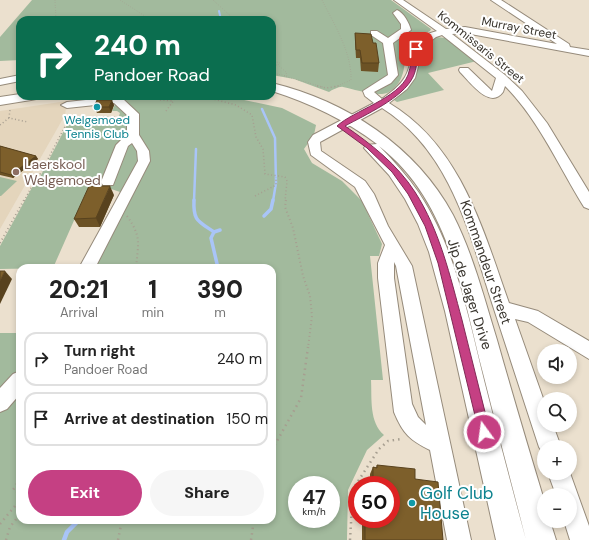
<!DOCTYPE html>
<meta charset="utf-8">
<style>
:root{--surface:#fff;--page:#f6f6f6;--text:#222;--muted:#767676;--line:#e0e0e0;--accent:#c54083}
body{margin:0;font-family:"DM Sans",sans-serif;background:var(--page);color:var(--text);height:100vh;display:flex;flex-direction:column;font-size:15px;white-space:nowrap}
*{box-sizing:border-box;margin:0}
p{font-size:13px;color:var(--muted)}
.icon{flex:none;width:22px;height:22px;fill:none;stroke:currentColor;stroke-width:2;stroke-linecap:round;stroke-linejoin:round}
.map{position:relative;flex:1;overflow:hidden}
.drawer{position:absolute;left:16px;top:264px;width:260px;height:260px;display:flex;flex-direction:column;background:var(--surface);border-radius:12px;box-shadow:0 2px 6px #0003}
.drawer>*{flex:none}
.banner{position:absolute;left:16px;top:16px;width:260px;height:84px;border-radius:12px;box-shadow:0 2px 6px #0003;background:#0b6e4f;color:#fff;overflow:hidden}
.tools{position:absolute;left:537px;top:344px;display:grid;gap:8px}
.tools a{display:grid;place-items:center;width:40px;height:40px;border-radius:50%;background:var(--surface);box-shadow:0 2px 6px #0003;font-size:20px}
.speed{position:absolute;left:288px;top:476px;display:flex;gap:8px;font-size:20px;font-weight:700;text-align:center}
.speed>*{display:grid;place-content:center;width:52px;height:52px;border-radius:50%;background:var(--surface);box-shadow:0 2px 6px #0003;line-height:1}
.speed small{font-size:10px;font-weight:400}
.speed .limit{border:6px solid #d22;background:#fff;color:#111}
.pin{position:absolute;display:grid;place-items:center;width:34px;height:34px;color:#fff;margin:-17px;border-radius:8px;box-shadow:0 2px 6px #0006}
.me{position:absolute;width:44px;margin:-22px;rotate:346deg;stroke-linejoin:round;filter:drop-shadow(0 0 3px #0008)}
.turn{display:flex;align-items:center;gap:14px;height:84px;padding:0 12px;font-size:18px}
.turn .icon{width:52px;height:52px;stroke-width:2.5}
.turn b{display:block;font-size:28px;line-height:34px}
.eta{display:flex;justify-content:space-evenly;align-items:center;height:68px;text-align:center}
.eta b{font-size:24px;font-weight:800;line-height:28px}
.action{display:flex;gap:8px;margin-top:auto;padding:8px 12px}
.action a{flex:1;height:46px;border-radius:24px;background:var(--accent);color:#fff;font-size:16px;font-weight:800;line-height:46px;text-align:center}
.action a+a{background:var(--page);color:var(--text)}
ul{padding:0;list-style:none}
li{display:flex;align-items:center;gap:12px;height:54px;margin:0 8px 6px;padding:0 4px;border:2px solid var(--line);border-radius:12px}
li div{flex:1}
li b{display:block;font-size:15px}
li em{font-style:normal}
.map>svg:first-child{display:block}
.built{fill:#e4d5bc}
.green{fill:#a2ba9d;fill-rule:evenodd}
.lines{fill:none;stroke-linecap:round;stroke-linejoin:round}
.stream-far3{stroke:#a9c5f8;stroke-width:2}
.stream-far2{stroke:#a9c5f8;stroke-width:2.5}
.stream-far1{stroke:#a9c5f8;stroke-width:3.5}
.stream{stroke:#a9c5f8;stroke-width:4.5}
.minor-casing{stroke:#968b7b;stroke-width:2}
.major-casing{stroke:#968b7b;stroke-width:2}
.path-far3{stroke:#a69e90;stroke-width:1;stroke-dasharray:0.5 2;stroke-linecap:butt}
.path-far2{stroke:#a69e90;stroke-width:1.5;stroke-dasharray:1 2.5;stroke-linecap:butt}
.path-far1{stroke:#a69e90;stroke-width:2;stroke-dasharray:1 3;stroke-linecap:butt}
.path{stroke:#a69e90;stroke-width:2.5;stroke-dasharray:1.5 4;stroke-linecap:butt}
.minor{fill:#fff;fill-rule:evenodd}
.major{fill:#fff;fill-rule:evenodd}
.wall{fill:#6c5225}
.shaded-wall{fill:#58421e}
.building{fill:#7d5f2b;stroke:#58421e}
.route{fill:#c54083;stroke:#802a55}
.culture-dot{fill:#0f9aa8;stroke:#fff;stroke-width:1.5}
.education-dot{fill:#8d6e63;stroke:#fff;stroke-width:1.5}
.labels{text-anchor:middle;stroke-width:4;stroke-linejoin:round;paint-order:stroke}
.far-street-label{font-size:12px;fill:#38342d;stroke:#fff}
.far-culture-label{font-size:12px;fill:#0d838f;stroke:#fff}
.education-label{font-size:14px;fill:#785e54;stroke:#fff;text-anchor:start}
.street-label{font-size:14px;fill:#38342d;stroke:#fff}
.near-culture-label{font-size:17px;fill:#0d838f;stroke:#fff;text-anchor:start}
</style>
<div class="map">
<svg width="589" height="540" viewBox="0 0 589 540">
<rect width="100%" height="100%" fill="#ebe0ce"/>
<path class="built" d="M67,101L65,115L0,229V111Z"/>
<g class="green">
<path d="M32,0H391L431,29L430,31C424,34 417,37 412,42C400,56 411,78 389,92C379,98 354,89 343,87C340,86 332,90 329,92L294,79L272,75V20H20V60L0,61V37Z"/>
<path d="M436,37L446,38L477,61L428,73L444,90L397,102L394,100L406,89L421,47Z"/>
<path d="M123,96L230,97L282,108L316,125L314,135L304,149L312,163L342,181L362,201L382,244L379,256H370L383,380H371C372,399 369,422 384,435L367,450L348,490L347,540H0V333H20V520H272V268H90L120,192L91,182L53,268L0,269V246L35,182H91L92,177H40L70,119H118L120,113L117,111H112L116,102L122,100ZM297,485H331V519H297Z"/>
<path d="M0,177L17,181L1,196H0Z"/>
</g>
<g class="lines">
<path class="stream-far3" d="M219,11L221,20"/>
<g class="stream-far2">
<path d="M262,109L275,138L276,183L273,201"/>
<path d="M194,201L196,149"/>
</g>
<g class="stream-far1">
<path d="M194,200C193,221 198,221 214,232"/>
<path d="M264,216L271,209L273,200"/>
<path d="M218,268L211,238L214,232L220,230"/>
</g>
<path class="stream" d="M64,540L67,532L79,520"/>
<g class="minor-casing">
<g id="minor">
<path d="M394,0H403L446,29L465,27L557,44L491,0H501L569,44L570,47L589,50V56L465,33L452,34L505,75L522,91L547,123L589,192V209L584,207C559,167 539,120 505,86L503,92C490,110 470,82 460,72L459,70L460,68H468L492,91L496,78L442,35L436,37L423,47L415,78L407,89L389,103C461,146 483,230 509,303L538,311L589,341V359L528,322L515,319L544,401V425H553L561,447H544V455L539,447C524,401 509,355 494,309C470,236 452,152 382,108L320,142L321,151L365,181L374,194L388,226L412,266L471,540H447L430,450C410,440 403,434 394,412L378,278V263L385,245L355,187L311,155L308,142L313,135L374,103L365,96L363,91L388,75L383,43L371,35V31H377L388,38L401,29V24L393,13L397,10C404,13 409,23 411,30L393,43L398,75L391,83L374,92L382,99C390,93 400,86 405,77C417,57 403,40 437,31ZM394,262L396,266L426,425L418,417L412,404L394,278Z"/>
<path d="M20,75V81L0,85V79Z"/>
<path d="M114,97L123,99L139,114V135L149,151L150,161L95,268H79L138,161L137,151L132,143L128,146L113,185H103L101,182L116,145L127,134V115L114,103L67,108L61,105L67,102Z"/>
<path d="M20,371V394L7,409L0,412V388L13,374Z"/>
<path d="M548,473H570L589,526V540H570L564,521H570V495H556Z"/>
</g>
</g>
<g class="major-casing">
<g id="major">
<path d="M272,83C346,101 416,146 453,215C473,254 484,298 497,340C512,393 528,447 544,500V521H550L556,540H526C512,484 497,429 483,373C462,293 449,200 379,146C394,161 407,176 419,193C456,249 469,320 485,384C498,436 512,488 526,540H496L445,311L429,252L418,224L405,199L389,175L364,148L366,145L377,144C345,120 310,103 272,91Z"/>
<path d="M20,94V96H38L36,99L31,100L0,105V97Z"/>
</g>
</g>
<g class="path-far3">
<path d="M55,0L56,20"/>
<path d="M120,0L151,20"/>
<path d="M213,0L235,20"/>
<path d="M322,0C334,24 352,53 351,80L335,87"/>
<path d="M272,61L280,63L278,65H272"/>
<path d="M272,73L287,76L286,72L278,65"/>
<path d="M284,76L323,87"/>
</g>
<g class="path-far2">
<path d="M317,86L326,88L339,86"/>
<path d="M201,96L236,105L252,115L256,137L263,149L265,174L285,177L287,181L285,201"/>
<path d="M160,100L173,101"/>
<path d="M166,111L177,96"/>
<path d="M9,118L10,110"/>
<path d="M0,125L9,118L28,122"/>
<path d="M255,196L276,185V177"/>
<path d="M24,201L34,182L37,180L70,117H116"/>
</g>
<g class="path-far1">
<path d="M286,200L285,207L293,228L303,276L310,296L312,316L308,348"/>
<path d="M127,216C142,237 138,244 136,268"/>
<path d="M0,243L24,200"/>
</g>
<g class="path">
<path d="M272,450L301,398L308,347"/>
<path d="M20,479L13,490L20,493"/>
<path d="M0,524L20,500"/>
<path d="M6,540L10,527L20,514"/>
<path d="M118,540L122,520"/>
<path d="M251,540L254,520"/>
<path d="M350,540L353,489L379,449L388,441L402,439"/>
</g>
<use href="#minor" class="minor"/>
<use href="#major" class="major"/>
</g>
<g class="wall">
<path d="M355,33L373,43L379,63L378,72L361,71L360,58H356L355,41Z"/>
<path d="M114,105L111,113H97L94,107Z"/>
<path d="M0,146L36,156L38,159L13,178L0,175Z"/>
<path d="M114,195L100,227H79L74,219Z"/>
<path d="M377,465L415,479L443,540H362V519H391V485H370V474L373,467L376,468Z"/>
</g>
<g class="shaded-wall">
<path d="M112,100L114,105L111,113L109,107Z"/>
<path d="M36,156L38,159L13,178L11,175Z"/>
<path d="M110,186L114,195L100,227L96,218Z"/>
<path d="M5,271L12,279L0,304V281Z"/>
</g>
<g class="building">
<path d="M355,33L371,34L373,43H376L379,63H362L360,50H356Z"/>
<path d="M97,100H112L109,107H94Z"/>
<path d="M0,146L36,156L11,175L0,172Z"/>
<path d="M89,186H110L96,218L74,219Z"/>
<path d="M0,271H5L0,281Z"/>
<path d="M377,465L415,469V479L438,482L443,540H365V519H391V485H373V467L377,468Z"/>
</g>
<path class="route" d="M414,48L419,49C417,58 417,69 413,77C403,98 365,115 345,126C371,144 397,164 415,192C440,231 450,276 462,320C471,357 481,395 490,432L489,436L484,438L480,436L479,432L438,263L425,226L408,194L392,172L367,148L337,126C353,111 399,98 408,75C411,67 411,57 414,48Z"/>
<g class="culture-dot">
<circle cx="97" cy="107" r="4"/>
<circle cx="412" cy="503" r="4"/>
</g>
<circle class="education-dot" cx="16" cy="172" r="4"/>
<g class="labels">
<g class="far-street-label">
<text transform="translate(519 28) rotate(11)" y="4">Murray Street</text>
<text transform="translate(481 47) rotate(39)" y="4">Kommissaris Street</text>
</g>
<g class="far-culture-label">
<text x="97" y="124">Welgemoed<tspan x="97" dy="14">Tennis Club</tspan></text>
</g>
<g class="education-label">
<text x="24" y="169">Laerskool<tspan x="24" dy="16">Welgemoed</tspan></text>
</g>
<g class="street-label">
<text transform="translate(486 262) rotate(71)" y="5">Kommandeur Street</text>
<text transform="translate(470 294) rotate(72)" y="5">Jip de Jager Drive</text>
</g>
<g class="near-culture-label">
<text x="420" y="499">Golf Club<tspan x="420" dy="20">House</tspan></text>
</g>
</g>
</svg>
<div class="tools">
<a><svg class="icon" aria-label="sound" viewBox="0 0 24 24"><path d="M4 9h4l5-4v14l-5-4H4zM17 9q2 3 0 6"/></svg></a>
<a><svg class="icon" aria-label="search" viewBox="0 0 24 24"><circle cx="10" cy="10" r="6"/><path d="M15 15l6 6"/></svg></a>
<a>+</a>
<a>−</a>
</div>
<div class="speed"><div>47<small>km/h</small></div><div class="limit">50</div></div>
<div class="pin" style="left:416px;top:49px;background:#d93025"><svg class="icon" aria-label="arrive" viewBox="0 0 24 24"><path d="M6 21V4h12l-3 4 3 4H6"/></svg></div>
<svg class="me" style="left:484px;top:432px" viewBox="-20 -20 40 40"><circle r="17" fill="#c54083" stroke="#fff" stroke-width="3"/><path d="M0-11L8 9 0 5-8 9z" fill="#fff"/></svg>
<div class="banner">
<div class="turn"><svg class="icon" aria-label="right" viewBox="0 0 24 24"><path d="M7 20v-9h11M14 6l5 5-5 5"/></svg><div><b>240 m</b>Pandoer Road</div></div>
</div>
<section class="drawer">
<div class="eta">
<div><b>20:21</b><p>Arrival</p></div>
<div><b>1</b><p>min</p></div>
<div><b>390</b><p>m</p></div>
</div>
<ul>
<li><svg class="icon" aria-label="right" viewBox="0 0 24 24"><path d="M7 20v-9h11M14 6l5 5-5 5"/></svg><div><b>Turn right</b><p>Pandoer Road</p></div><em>240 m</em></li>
<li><svg class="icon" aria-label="arrive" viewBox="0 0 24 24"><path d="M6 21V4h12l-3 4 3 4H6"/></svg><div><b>Arrive at destination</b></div><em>150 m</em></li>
</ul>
<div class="action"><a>Exit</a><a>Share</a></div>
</section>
</div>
